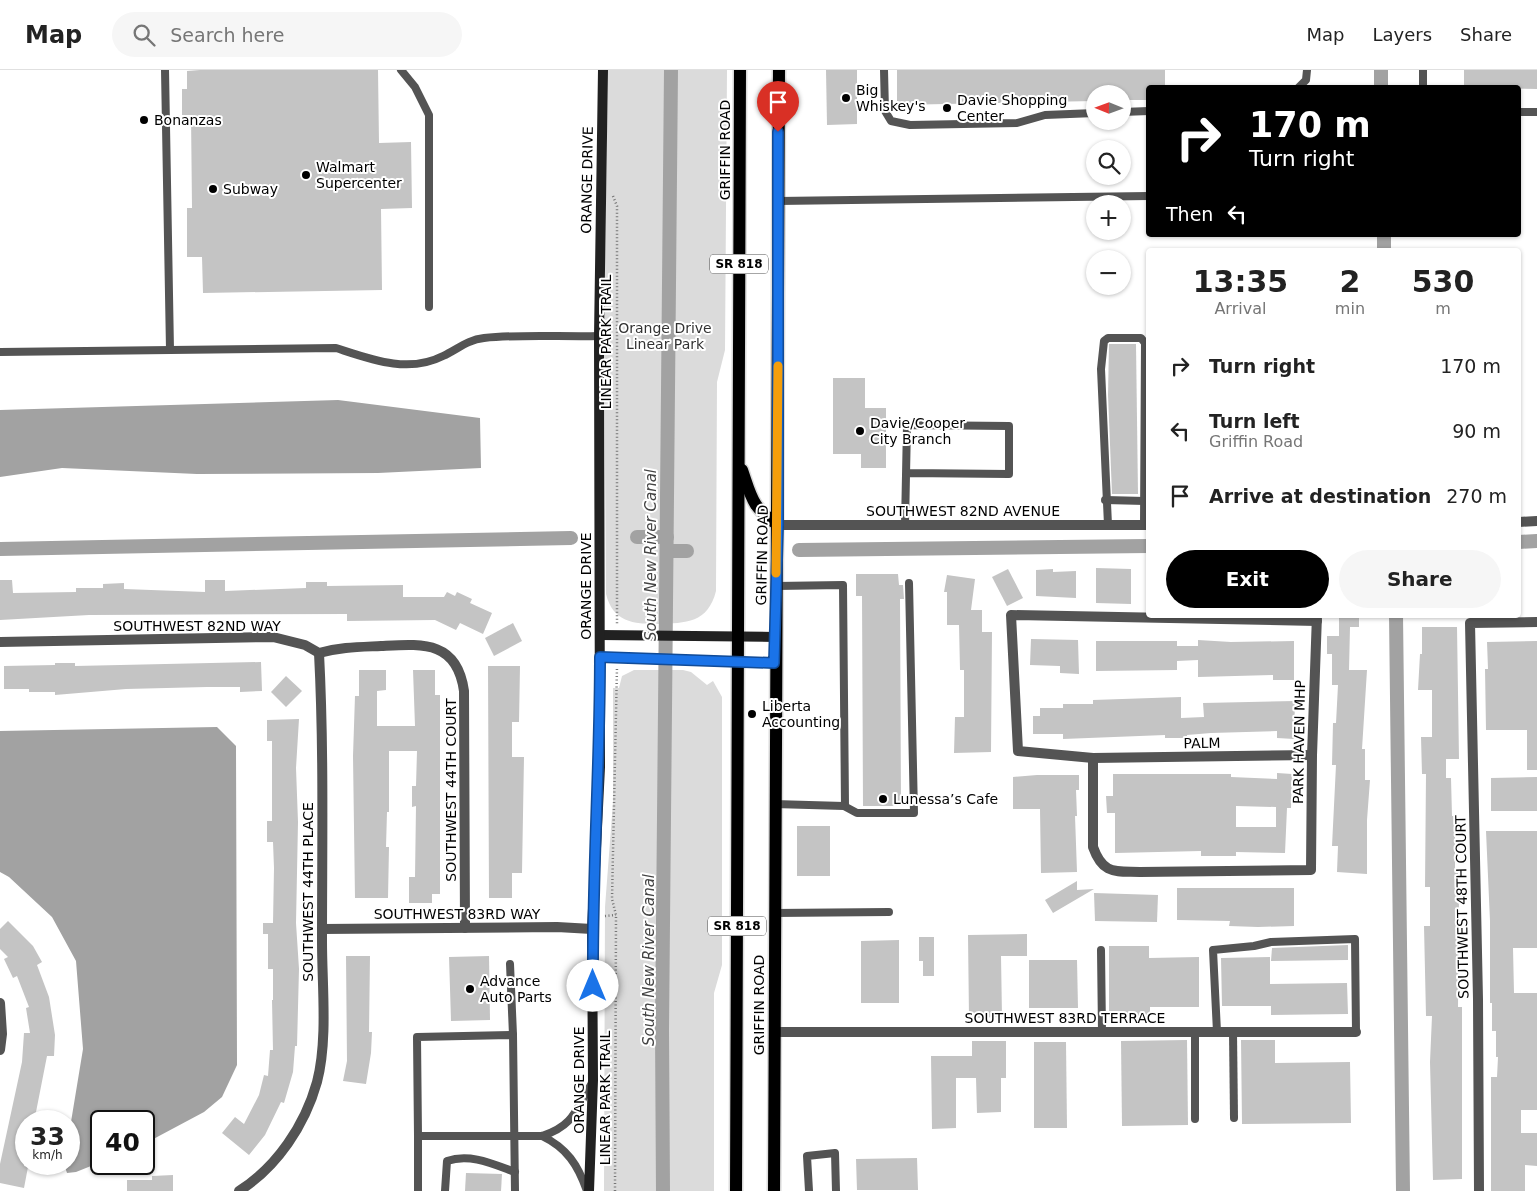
<!DOCTYPE html>
<meta charset="utf-8">
<style>
:root{--surface:#fff;--page:#f6f6f6;--text:#222;--muted:#767676;--line:#e0e0e0;--accent:#000}
body{margin:0;font-family:"DejaVu Sans",sans-serif;background:var(--page);color:var(--text);height:100vh;display:flex;flex-direction:column;font-size:19px;white-space:nowrap}
*{box-sizing:border-box;margin:0}
p{font-size:16px;color:var(--muted)}
.icon{flex:none;width:28px;height:28px;fill:none;stroke:currentColor;stroke-width:2;stroke-linecap:round;stroke-linejoin:round}
.map{position:relative;flex:1;overflow:hidden}
.panel{position:absolute;left:1146px;top:178px;width:375px;height:370px;display:flex;flex-direction:column;background:var(--surface);border-radius:5px;box-shadow:0 1px 4px #0004}
.panel>*{flex:none}
.top-card{position:absolute;left:1146px;top:15px;width:375px;height:152px;border-radius:5px;box-shadow:0 1px 4px #0004;background:#000;color:#fff;overflow:hidden}
.needle{width:32px;rotate:271deg}
.buttons{position:absolute;left:1086px;top:15px;display:grid;gap:10px}
.buttons a{display:grid;place-items:center;width:45px;height:45px;border-radius:50%;background:var(--surface);box-shadow:0 1px 4px #0004;font-size:25px}
.speed{position:absolute;left:15px;top:1040px;display:flex;gap:10px;font-size:25px;font-weight:700;text-align:center}
.speed>*{display:grid;place-content:center;width:65px;height:65px;border-radius:50%;background:var(--surface);box-shadow:0 1px 4px #0004;line-height:1}
.speed small{font-size:12px;font-weight:400}
.speed .limit{border:2px solid #111;border-radius:8px;background:#fff;color:#111}
.pin{position:absolute;display:grid;place-items:center;width:42px;height:42px;color:#fff;margin:-51px -21px;border-radius:50% 50% 50% 0;rotate:-45deg;box-shadow:0 0 5px #0007}
.pin .icon{rotate:45deg}
.me{position:absolute;width:55px;margin:-28px;rotate:0deg;stroke-linejoin:round;filter:drop-shadow(0 0 4px #0008)}
.turn{display:flex;align-items:center;gap:18px;height:105px;padding:0 20px;font-size:22px}
.turn .icon{width:65px;height:65px;stroke-width:2.5}
.turn b{display:block;font-size:35px;line-height:42px}
.then{display:flex;align-items:center;height:48px;padding:0 20px;background:#0003;gap:10px;font-size:19px}
.eta{display:flex;justify-content:space-evenly;align-items:center;height:85px;text-align:center}
.eta b{font-size:30px;font-weight:800;line-height:35px}
.button{display:flex;gap:10px;margin-top:auto;padding:10px 20px}
.button a{flex:1;height:58px;border-radius:30px;background:var(--accent);color:#fff;font-size:20px;font-weight:800;line-height:58px;text-align:center}
.button a+a{background:var(--page);color:var(--text)}
ul{padding:0;list-style:none}
li{display:flex;align-items:center;gap:15px;height:65px;padding:0 20px}
li div{flex:1}
li b{display:block;font-size:19px}
li em{font-style:normal}
header{display:flex;align-items:center;gap:30px;box-sizing:border-box;height:70px;padding:0 25px;background:var(--surface);border-bottom:1px solid var(--line)}
header strong{font-size:24px}
nav{display:flex;gap:28px;margin-inline-start:auto;font-size:18px}
.search{width:350px;height:45px;background:var(--page);display:flex;align-items:center;gap:12px;box-sizing:border-box;padding:0 18px;border-radius:28px;color:var(--muted);font-size:19px}
.map>svg:first-child{display:block}
.green{fill:#dbdbdb}
.water{fill:#a2a2a2}
.lines{fill:none;stroke-linecap:round;stroke-linejoin:round}
.canal{stroke:#a2a2a2;stroke-width:14}
.building{fill:#c4c4c4;fill-rule:evenodd}
.primary-casing{stroke:#dbdbdb;stroke-width:15}
.path{stroke:#767676;stroke-width:2.5;stroke-dasharray:1 2.5;stroke-linecap:butt}
.lane{stroke:#545454;stroke-width:8}
.street{stroke:#545454;stroke-width:10}
.secondary{stroke:#212121;stroke-width:10}
.primary{stroke:#000;stroke-width:12}
.route-casing{stroke:#114b97;stroke-width:12}
.route{stroke:#1a73e8;stroke-width:9}
.slow{stroke:#f59e0b;stroke-width:9}
.poi-dot{fill:#000;stroke:#fff;stroke-width:2}
.labels{text-anchor:middle;stroke-width:4;stroke-linejoin:round;paint-order:stroke}
.shield{fill:#fff;stroke:#4c4c4c;stroke-width:1}
.shield-label{font-size:12px;font-weight:bold;fill:#000}
.poi-label{font-size:14px;fill:#000;stroke:#fff;text-anchor:start}
.street-label{font-size:14px;fill:#000;stroke:#fff}
.park-label{font-size:14px;fill:#323232;stroke:#fff}
.water-label{font-size:15px;font-style:italic;fill:#434343;stroke:#fff}
</style>
<header>
<strong>Map</strong>
<div class="search"><svg class="icon" aria-label="search" viewBox="0 0 24 24"><circle cx="10" cy="10" r="6"/><path d="M15 15l6 6"/></svg>Search here</div>
<nav><a>Map</a><a>Layers</a><a>Share</a></nav>
</header>
<div class="map">
<svg width="1537" height="1121" viewBox="0 0 1537 1121">
<rect width="100%" height="100%" fill="#fff"/>
<g class="green">
<path d="M608,0H727L725,280L717,312L716,521C708,553 686,553 658,554C633,554 613,552 606,524L604,251Z"/>
<path d="M634,600H683L691,602L707,615L713,611L722,627V895L714,923V1121H604L605,837L613,732V618H619L622,606Z"/>
</g>
<g class="water">
<path d="M338,330L480,348L481,398L378,403L197,404L62,398L0,407V340Z"/>
<path d="M217,657L236,676L237,995L222,1027L204,1042L144,1074V1051H101V1092L76,1102L67,1103L64,1094H69V1064L83,979L76,891L52,847L9,807L0,802V661Z"/>
</g>
<g class="lines">
<g class="canal">
<path d="M1381,0V18"/>
<path d="M1384,165V180"/>
<path d="M637,467H667"/>
<path d="M1519,472L1537,471"/>
<path d="M0,479L571,468"/>
<path d="M799,480L1149,476"/>
<path d="M667,481H687"/>
<path d="M1396,545L1403,1121"/>
<path d="M663,1121L662,960L671,0"/>
</g>
</g>
<g class="building">
<path d="M200,0H378L379,73L411,72L412,138L381,139L382,220L203,223L202,187H187V138H192L191,45H182V19H187V1Z"/>
<path d="M826,0H857V54L827,55Z"/>
<path d="M897,0H1165V18H1149V30H1122V24H1095V31L897,35Z"/>
<path d="M1464,0H1537V19L1464,18Z"/>
<path d="M1109,274H1136L1138,424H1112L1108,325Z"/>
<path d="M833,308H865V338H886V398H861V384H833Z"/>
<path d="M1096,498L1131,499V534L1096,533Z"/>
<path d="M1008,499L1023,528L1007,536L992,507Z"/>
<path d="M1053,499V502L1076,501V528L1036,526V500Z"/>
<path d="M856,504H898L899,515H903L904,529H900L901,736H863L862,526H856Z"/>
<path d="M947,505L975,509L971,540H982V562H992L991,682L954,683L955,647H964V600H960L959,555H947V522H944Z"/>
<path d="M0,510H12L13,523L76,522V518H103V514L124,513V519L205,522V510H225V521L306,518V512H327V516L403,515V527H444L447,522L455,526L457,522L472,529L470,533L492,543L483,564L460,553L456,560L435,550L347,551V544L89,545L0,550Z"/>
<path d="M1339,545H1359V557H1350L1349,600H1367L1362,679H1365V710H1370L1367,750V804L1337,802L1338,776H1332L1336,695H1332L1333,653H1336L1338,615H1332V584H1327V566H1339Z"/>
<path d="M513,553L522,571L494,586L485,568Z"/>
<path d="M1422,557H1457L1459,689H1446V708H1451L1452,746H1455V802H1458L1459,829L1458,937H1462V1109L1433,1110L1430,992L1432,946H1426L1424,856H1430V817H1425L1426,704H1422L1421,667H1432V620H1418L1420,584H1422Z"/>
<path d="M1031,569L1078,570L1079,604L1060,603V596L1030,595Z"/>
<path d="M1198,570L1231,572L1294,571V610H1273V605L1198,607V590L1177,591V600L1096,601V571H1177V576H1198Z"/>
<path d="M1537,571V700H1527V660H1486L1485,599H1488L1487,572Z"/>
<path d="M261,592L262,621L240,622V617H207L126,619L55,625V622H29V619H4V596L55,595V593H75V596Z"/>
<path d="M488,596H520L519,652H512V687H524L522,803H512V828H489Z"/>
<path d="M359,600H386V620L377,621V656H415L413,600H435V625H440V824H432V833H409V807H415L416,736L412,737V716H416L417,681H389V742H387L386,777H389L388,828H355L353,686L355,626H359Z"/>
<path d="M286,606L302,621L286,637L271,622Z"/>
<path d="M1181,627V648L1204,647L1203,633L1295,631L1294,669L1277,668V661L1211,663L1187,665V668H1165V665L1063,669V664H1033V646H1040V638H1063V634H1093V630Z"/>
<path d="M299,649L296,698L298,752L296,853L299,899L297,976H295L293,1002L284,1033L281,1032L265,1065L249,1085L222,1063L235,1047L244,1054L259,1025L264,1005L268,1006L270,980H273L272,930H273V899H268V864H263V853H273L274,798L273,772H267V751H272V671H267V650Z"/>
<path d="M1277,703L1292,704L1291,738H1287L1285,783L1236,782V786H1201V781L1115,783V743H1107L1106,726H1113V704H1231V707L1277,709ZM1236,736L1276,737V757H1236Z"/>
<path d="M1037,705H1079V720H1076L1077,746H1075L1077,802L1041,803L1040,739H1013V707Z"/>
<path d="M1537,707V741H1491V708Z"/>
<rect x="797" y="756" width="33" height="50"/>
<path d="M1486,761H1537V878H1513L1514,923H1537V1040H1521V1063H1537V1096L1525,1095V1121H1491V1007H1497L1498,987H1496V961H1492V933H1490V851Z"/>
<path d="M1077,811V820L1094,819L1053,843L1045,830Z"/>
<path d="M1177,818H1294V856L1258,857L1229,856L1230,851L1177,850Z"/>
<path d="M1094,823L1158,825L1157,852L1095,851Z"/>
<path d="M8,851L33,876L42,892L37,895L49,927L55,965L54,986H47L36,1042L33,1051H26L24,1096L28,1097L24,1118L0,1113V1094L22,992L24,963H30L26,938L29,937L17,906L13,908L4,889L8,887L0,879V859Z"/>
<path d="M1027,864V886H1001L1002,947L969,948L968,865Z"/>
<path d="M919,867H934V906H923V891H919Z"/>
<path d="M899,870V933H861V871Z"/>
<path d="M1348,875V890L1271,891L1272,878Z"/>
<path d="M1109,876H1149V888L1199,887V937H1150V949L1109,950Z"/>
<path d="M346,886H370L369,962H372L371,983L366,1014L343,1011L347,991Z"/>
<path d="M489,886L490,950L451,951L449,887Z"/>
<path d="M1270,887V914L1347,913L1348,944L1271,945V936H1222L1221,888Z"/>
<path d="M1029,890H1077L1078,938H1029Z"/>
<path d="M1187,970L1188,1055L1122,1056L1121,971Z"/>
<path d="M1241,970H1275V993L1350,992L1351,1053L1242,1054Z"/>
<path d="M972,971H1006V1008H1001V1042L977,1043L976,1008H956V1058L932,1059L931,986H972Z"/>
<path d="M1034,972H1066L1067,1058H1034Z"/>
<path d="M917,1088L918,1120H857L856,1089Z"/>
<path d="M466,1103L502,1104L501,1121H465Z"/>
<path d="M173,1105V1121H127V1110H152V1106Z"/>
</g>
<g class="lines">
<g class="primary-casing">
<g id="primary">
<path d="M742,400C752,429 752,437 778,455"/>
<path d="M736,1121L740,0"/>
<path d="M774,1121L779,0"/>
</g>
</g>
<g class="path">
<path d="M613,126L617,136V554"/>
<path d="M605,846L616,845"/>
<path d="M615,1121L616,845L612,829L617,597"/>
</g>
<g class="lane">
<path d="M165,0L170,280"/>
<path d="M401,0L415,17L429,45V237"/>
<path d="M884,0L885,41L891,51L910,55L1017,53L1045,45L1095,43"/>
<path d="M1423,0V18"/>
<path d="M1298,18L1306,10L1307,0"/>
<path d="M1122,42L1149,41"/>
<path d="M1519,42H1537"/>
<path d="M778,131L1149,126"/>
<path d="M0,282L336,278C370,289 408,304 443,286C458,279 467,270 484,268C522,264 561,267 599,266"/>
<path d="M1105,430L1145,431"/>
<path d="M905,455L907,355L1009,356V404L907,403"/>
<path d="M1108,455L1101,299L1104,271L1108,268H1141L1145,273L1144,455"/>
<path d="M776,516L843,515L845,736"/>
<path d="M774,734L844,736L857,743H914L909,513"/>
<path d="M774,843L889,842"/>
<path d="M1101,880L1102,962"/>
<path d="M510,894L513,965"/>
<path d="M1195,962V1049"/>
<path d="M1217,962L1213,880L1254,876L1271,872L1355,869L1356,962"/>
<path d="M1233,962L1234,1048"/>
<path d="M418,1066L417,967L513,965L515,1121"/>
<path d="M542,1066C567,1078 578,1095 587,1121"/>
<path d="M418,1121V1066H542C574,1056 576,1039 592,1013"/>
<path d="M445,1121L447,1091C470,1083 493,1094 515,1102"/>
<path d="M809,1121L807,1086L835,1083L836,1121"/>
</g>
<g class="street">
<path d="M1519,452L1537,451"/>
<path d="M778,455H1149"/>
<path d="M0,572L273,567L305,575L319,583C340,577 360,577 381,576C422,574 457,570 464,621L465,858"/>
<path d="M1312,685L1093,688L1018,681L1011,545L1317,551"/>
<path d="M1093,688V777C1103,805 1115,801 1140,802L1311,800L1312,685L1317,545"/>
<path d="M322,859L557,857L592,859"/>
<path d="M0,933L2,964L0,980"/>
<path d="M774,962H1356"/>
<path d="M239,1121C277,1097 305,1055 317,1012C328,970 322,915 322,872C322,776 324,679 319,583"/>
<path d="M1479,1121L1478,929L1470,553L1537,552"/>
</g>
<g class="secondary">
<path d="M600,565L775,567"/>
<path d="M601,587L775,593"/>
<path d="M589,1121L593,1010L592,859L600,697L599,266L603,0"/>
</g>
<use href="#primary" class="primary"/>
</g>
<g class="lines">
<g class="route-casing">
<path id="route" d="M593,916C592,806 600,697 600,587L774,593L778,455V62"/>
</g>
<use href="#route" class="route"/>
<path class="slow" d="M776,503L778,296"/>
</g>
<g class="poi-dot">
<circle cx="846" cy="28" r="5"/>
<circle cx="947" cy="38" r="5"/>
<circle cx="144" cy="50" r="5"/>
<circle cx="306" cy="105" r="5"/>
<circle cx="213" cy="119" r="5"/>
<circle cx="860" cy="361" r="5"/>
<circle cx="752" cy="644" r="5"/>
<circle cx="883" cy="729" r="5"/>
<circle cx="470" cy="919" r="5"/>
</g>
<g class="labels">
<g class="shield">
<rect x="710" y="184.5" width="58" height="19" rx="4"/>
<rect x="708" y="846.5" width="58" height="19" rx="4"/>
</g>
<g class="shield-label">
<text x="739" y="198">SR 818</text>
<text x="737" y="860">SR 818</text>
</g>
<g class="poi-label">
<text x="856" y="25">Big<tspan x="856" dy="16">Whiskey's</tspan></text>
<text x="957" y="35">Davie Shopping<tspan x="957" dy="16">Center</tspan></text>
<text x="154" y="55">Bonanzas</text>
<text x="316" y="102">Walmart<tspan x="316" dy="16">Supercenter</tspan></text>
<text x="223" y="124">Subway</text>
<text x="870" y="358">Davie/Cooper<tspan x="870" dy="16">City Branch</tspan></text>
<text x="762" y="641">Liberta<tspan x="762" dy="16">Accounting</tspan></text>
<text x="893" y="734">Lunessa’s Cafe</text>
<text x="480" y="916">Advance<tspan x="480" dy="16">Auto Parts</tspan></text>
</g>
<g class="street-label">
<text transform="translate(725 80) rotate(-90)" y="5">GRIFFIN ROAD</text>
<text transform="translate(587 110) rotate(-89)" y="5">ORANGE DRIVE</text>
<text transform="translate(606 272) rotate(-90)" y="5">LINEAR PARK TRAIL</text>
<text x="963" y="446">SOUTHWEST 82ND AVENUE</text>
<text transform="translate(762 485) rotate(-89)" y="5">GRIFFIN ROAD</text>
<text transform="translate(586 516) rotate(-90)" y="5">ORANGE DRIVE</text>
<text x="197" y="561">SOUTHWEST 82ND WAY</text>
<text transform="translate(1299 672) rotate(-89)" y="5">PARK HAVEN MHP</text>
<text transform="translate(1202 673) rotate(-1)" y="5">PALM</text>
<text transform="translate(451 720) rotate(-90)" y="5">SOUTHWEST 44TH COURT</text>
<text transform="translate(308 822) rotate(-90)" y="5">SOUTHWEST 44TH PLACE</text>
<text transform="translate(1462 837) rotate(-91)" y="5">SOUTHWEST 48TH COURT</text>
<text x="457" y="849">SOUTHWEST 83RD WAY</text>
<text transform="translate(759 935) rotate(-90)" y="5">GRIFFIN ROAD</text>
<text x="1065" y="953">SOUTHWEST 83RD TERRACE</text>
<text transform="translate(579 1010) rotate(-90)" y="5">ORANGE DRIVE</text>
<text transform="translate(605 1028) rotate(-90)" y="5">LINEAR PARK TRAIL</text>
</g>
<g class="park-label">
<text x="665" y="263">Orange Drive<tspan x="665" dy="16">Linear Park</tspan></text>
</g>
<g class="water-label">
<text transform="translate(651 485) rotate(-90)" y="5">South New River Canal</text>
<text transform="translate(649 890) rotate(-90)" y="5">South New River Canal</text>
</g>
</g>
</svg>
<div class="buttons">
<a><svg class="needle" viewBox="-14 -14 28 28"><path d="M0-13l5 13h-10z" fill="#e53935"/><path d="M0 13l5-13h-10z" fill="#767676"/></svg></a>
<a><svg class="icon" aria-label="search" viewBox="0 0 24 24"><circle cx="10" cy="10" r="6"/><path d="M15 15l6 6"/></svg></a>
<a>+</a>
<a>−</a>
</div>
<div class="speed"><div>33<small>km/h</small></div><div class="limit">40</div></div>
<div class="pin" style="left:778px;top:62px;background:#d93025"><svg class="icon" aria-label="arrive" viewBox="0 0 24 24"><path d="M6 21V4h12l-3 4 3 4H6"/></svg></div>
<svg class="me" style="left:593px;top:916px" viewBox="-20 -20 40 40"><circle r="19" fill="#fff"/><path d="M0-13L10 11 0 6-10 11z" fill="#1a73e8"/></svg>
<div class="top-card">
<div class="turn"><svg class="icon" aria-label="right" viewBox="0 0 24 24"><path d="M7 20v-9h11M14 6l5 5-5 5"/></svg><div><b>170 m</b>Turn right</div></div>
<div class="then">Then<svg class="icon" aria-label="left" viewBox="0 0 24 24"><path d="M17 20v-9H6M10 6l-5 5 5 5"/></svg></div>
</div>
<section class="panel">
<div class="eta">
<div><b>13:35</b><p>Arrival</p></div>
<div><b>2</b><p>min</p></div>
<div><b>530</b><p>m</p></div>
</div>
<ul>
<li><svg class="icon" aria-label="right" viewBox="0 0 24 24"><path d="M7 20v-9h11M14 6l5 5-5 5"/></svg><div><b>Turn right</b></div><em>170 m</em></li>
<li><svg class="icon" aria-label="left" viewBox="0 0 24 24"><path d="M17 20v-9H6M10 6l-5 5 5 5"/></svg><div><b>Turn left</b><p>Griffin Road</p></div><em>90 m</em></li>
<li><svg class="icon" aria-label="arrive" viewBox="0 0 24 24"><path d="M6 21V4h12l-3 4 3 4H6"/></svg><div><b>Arrive at destination</b></div><em>270 m</em></li>
</ul>
<div class="button"><a>Exit</a><a>Share</a></div>
</section>
</div>
